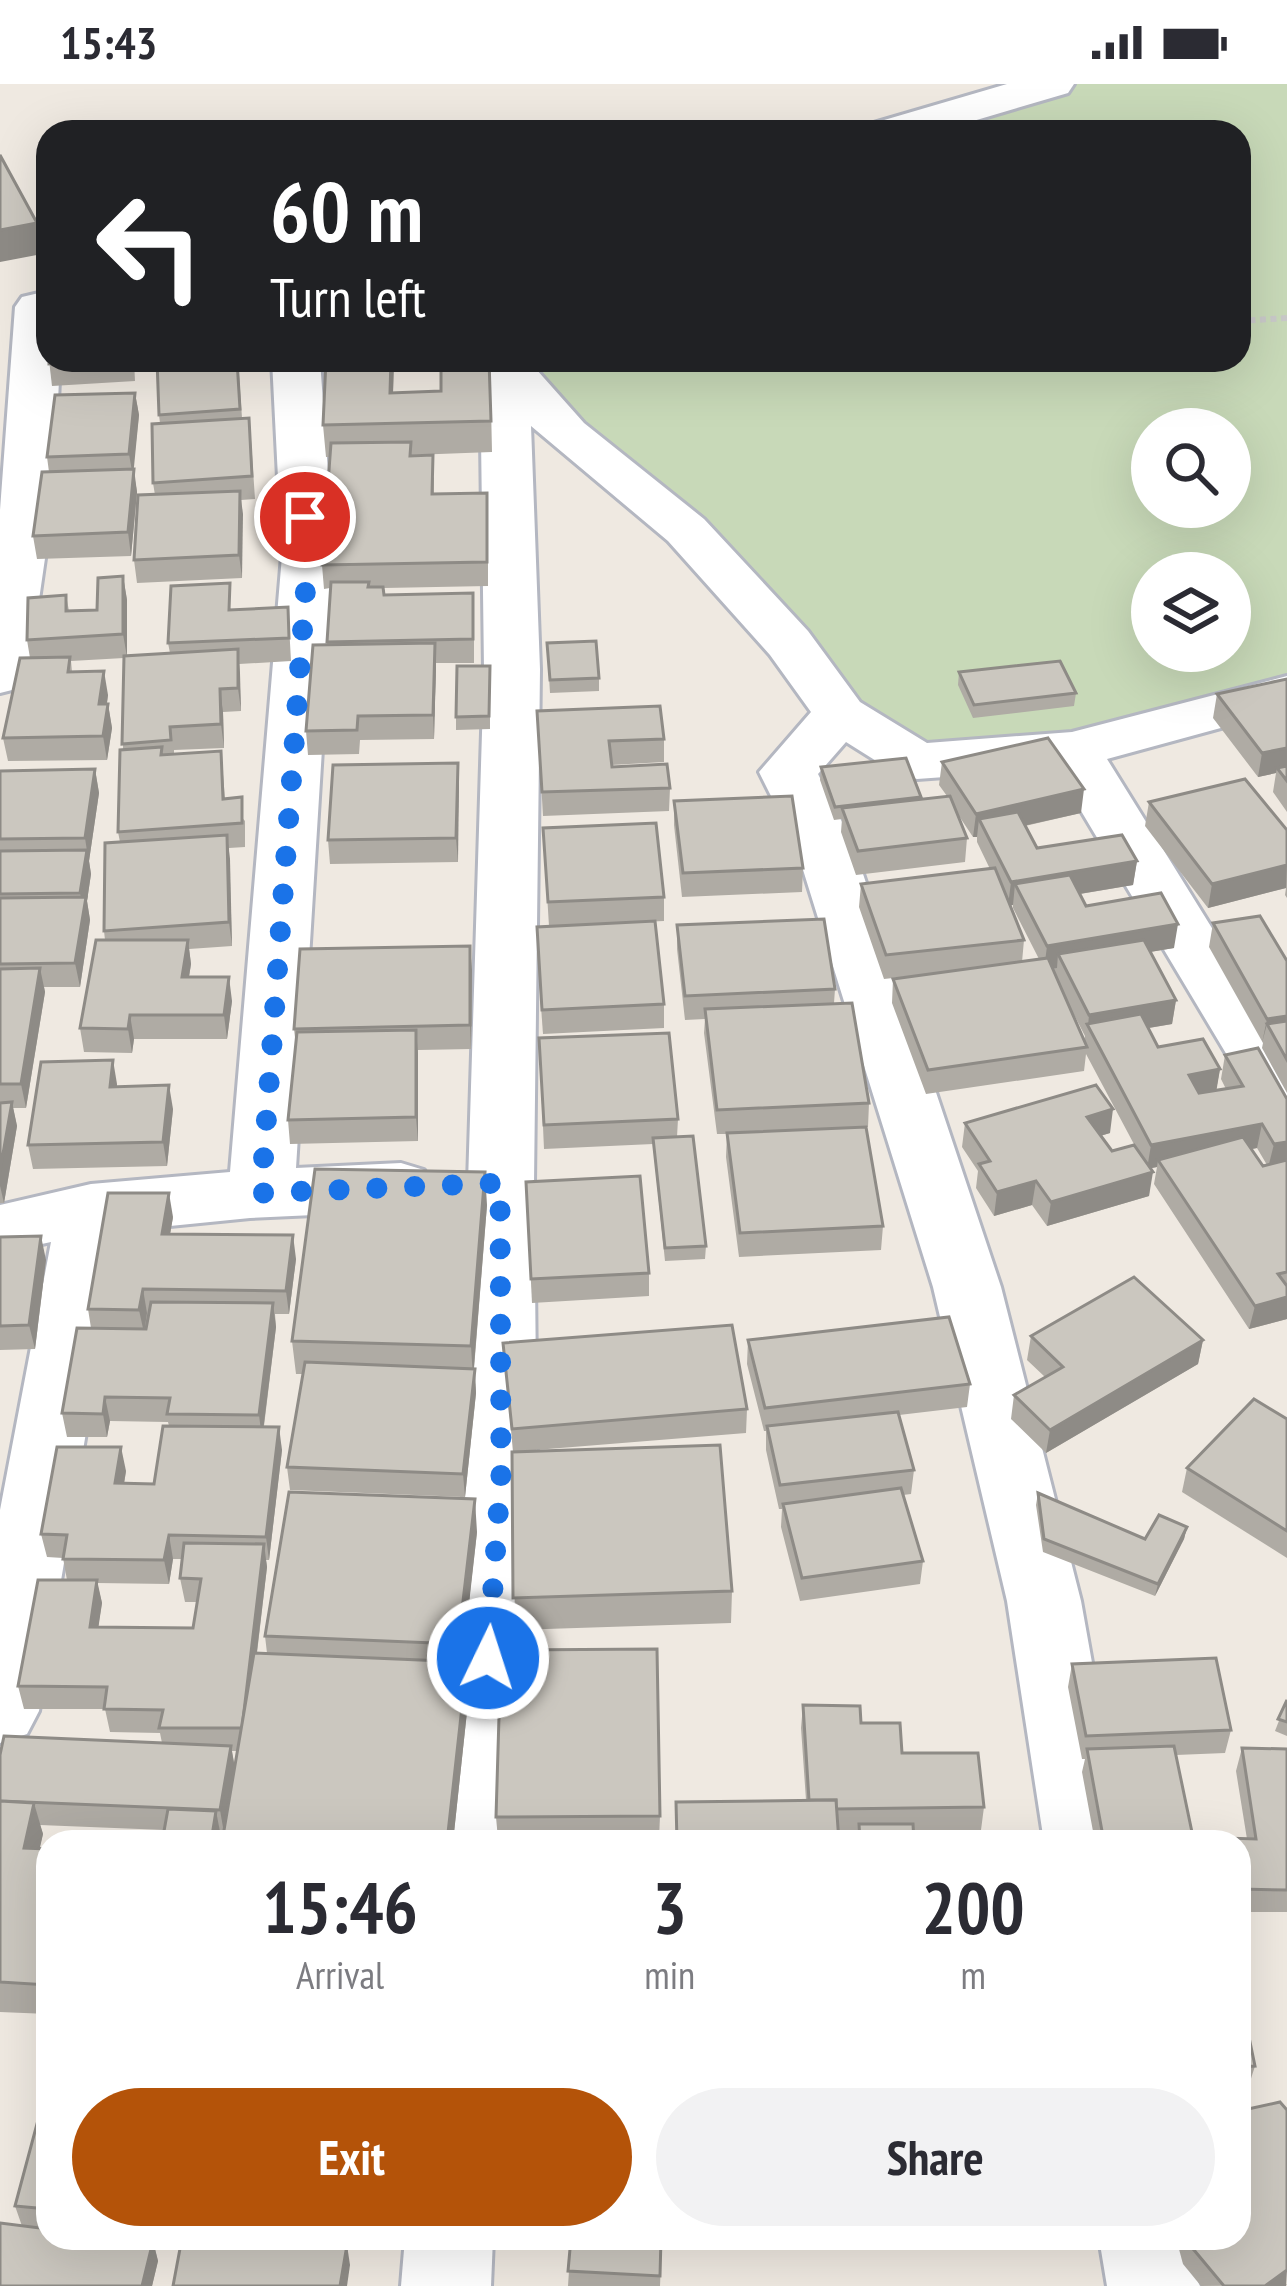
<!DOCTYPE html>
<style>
:root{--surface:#fff;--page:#f2f2f3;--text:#2b2b33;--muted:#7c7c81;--accent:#b45309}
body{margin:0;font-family:"PT Sans Narrow",sans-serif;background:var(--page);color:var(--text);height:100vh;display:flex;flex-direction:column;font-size:45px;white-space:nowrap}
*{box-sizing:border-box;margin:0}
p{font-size:39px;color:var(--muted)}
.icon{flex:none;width:66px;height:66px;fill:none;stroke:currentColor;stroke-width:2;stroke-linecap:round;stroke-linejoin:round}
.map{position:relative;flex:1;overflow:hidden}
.sheet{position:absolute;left:36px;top:1746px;width:1215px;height:420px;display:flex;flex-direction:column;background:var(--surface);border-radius:36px;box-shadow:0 12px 48px #0002}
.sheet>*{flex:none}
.banner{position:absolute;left:36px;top:36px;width:1215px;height:252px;border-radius:36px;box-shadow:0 12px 48px #0002;background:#202124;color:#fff;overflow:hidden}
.buttons{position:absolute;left:1131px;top:324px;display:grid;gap:24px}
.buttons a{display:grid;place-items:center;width:120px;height:120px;border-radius:50%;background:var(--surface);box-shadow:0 12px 48px #0002;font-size:60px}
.pin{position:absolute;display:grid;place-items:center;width:102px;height:102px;color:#fff;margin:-51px;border:6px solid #fff;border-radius:50%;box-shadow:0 3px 12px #0007}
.me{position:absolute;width:132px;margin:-66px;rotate:4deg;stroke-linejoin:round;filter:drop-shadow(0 0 9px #0008)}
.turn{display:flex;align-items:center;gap:42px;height:252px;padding:0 36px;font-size:54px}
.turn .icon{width:156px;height:156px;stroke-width:2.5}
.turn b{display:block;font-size:84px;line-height:102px}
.eta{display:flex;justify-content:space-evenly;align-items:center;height:204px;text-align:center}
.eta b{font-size:72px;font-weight:700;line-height:84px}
.action{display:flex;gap:24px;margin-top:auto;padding:24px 36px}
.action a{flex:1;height:138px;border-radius:72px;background:var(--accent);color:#fff;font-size:48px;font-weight:700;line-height:138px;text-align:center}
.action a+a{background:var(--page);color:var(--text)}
.status{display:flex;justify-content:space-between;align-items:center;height:84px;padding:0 60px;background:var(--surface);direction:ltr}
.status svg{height:33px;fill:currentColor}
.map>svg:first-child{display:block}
.cemetery{fill:#c8d9b8;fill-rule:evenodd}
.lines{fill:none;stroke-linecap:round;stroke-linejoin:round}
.street-casing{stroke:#b4b7c1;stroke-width:6}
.path{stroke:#c9c9c9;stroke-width:6;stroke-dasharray:6 4.5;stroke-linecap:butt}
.street{fill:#fff;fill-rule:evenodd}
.wall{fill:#afaba4;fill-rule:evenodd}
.shaded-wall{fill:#8e8b86}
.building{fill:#cbc7bf;stroke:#8e8b86;stroke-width:3}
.route{stroke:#1a73e8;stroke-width:21;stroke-dasharray:0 37.8}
</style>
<div class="status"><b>15:43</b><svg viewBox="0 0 49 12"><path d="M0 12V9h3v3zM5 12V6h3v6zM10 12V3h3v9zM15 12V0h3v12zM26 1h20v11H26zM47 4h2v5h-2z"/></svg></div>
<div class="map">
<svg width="1287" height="2202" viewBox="0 0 1287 2202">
<rect width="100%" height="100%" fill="#efe9e1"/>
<path class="cemetery" d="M1053,0H1287V609L917,677L504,276H1239V48H889ZM1152,345H1230V423H1152ZM1152,489H1230V567H1152Z"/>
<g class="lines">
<g class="street-casing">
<g id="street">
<path d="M1007,0H1074L1068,9L936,48H867L874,39Z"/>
<path d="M39,209L48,211V276H60L53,419L28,592L20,604L0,609V426L15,223L22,213Z"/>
<path d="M272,276H320L334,472L296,1084L401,1079L424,1086L434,1103L424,1120L401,1127L250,1134L120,1147L39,1627L27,1650L0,1659V1426L51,1158L0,1169V1121L91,1100L230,1088L282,472Z"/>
<path d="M480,276H528L584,339L704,435L808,547L860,618L927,659L1072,648L1287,592V626L1107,675L1287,965V1039L1264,1033L1056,685L917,695L897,690L846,658L818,690L853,760L1001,1203L1081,1517L1124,1758H1044L1007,1517L933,1203L795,760L759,688L811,628L770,571L668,457L531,342L540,585L534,1099L537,1390L516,1758H436L465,1390L468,1099L484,585Z"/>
<path d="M405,2154H493L491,2202H401Z"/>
<path d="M1099,2154H1187L1189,2178L1200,2202H1107Z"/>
</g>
</g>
<path class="path" d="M1239,237L1287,234"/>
<use href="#street" class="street"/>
</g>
<g class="wall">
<path d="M49,276H134L135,297L52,302Z"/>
<path d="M238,276L242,334L251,356L255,415L241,416L242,494L137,499L134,476L155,411L153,399L160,339L159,331Z"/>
<path d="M326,276H394L393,309L441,307L490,276L492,368L412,371L434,394V410L488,432V502L384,504V511L474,533V579H436L434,655L360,656L359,670L308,671L306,647L327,561L330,504L324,505L322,481L330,373H326L323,341Z"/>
<path d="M135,309L139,331L133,385L137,408L131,472L37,475L33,452L49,388L47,373Z"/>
<path d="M123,492L127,516V572L170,569L168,559L232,526L288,523L291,577L239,580L241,627L223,628L224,664L174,666V670L221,667L225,714L245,737V763L229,764L232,862L189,865L191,880L189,893L232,917L227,955H134L132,969L84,968L80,944L105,856L104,847L120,758L118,748L123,665L124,574L71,577L72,588L108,611L107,620H108L112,644L107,676L8,677L3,654L30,574L27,556L66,511L69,527L97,526Z"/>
<path d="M547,559L599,594V607L550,609Z"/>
<path d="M490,582V645L456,646V633Z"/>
<path d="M959,588L1076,609L1074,622L973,634L958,601Z"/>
<path d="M1287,595V728L1273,708L1276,689L1258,693L1213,634L1217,610Z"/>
<path d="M537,627L664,655V678L611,681L612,683L670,704L669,727L543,732Z"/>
<path d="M942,678L1081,729L1025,742L1037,764L1137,777L1133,801L1080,810L1086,822L1174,864L1150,868L1176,916L1172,940L1149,944L1158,963L1220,985L1216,1006L1226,1005L1221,995L1225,971L1287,1015V1235L1249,1245L1154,1100L1157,1083L1151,1084L1149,1112L1047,1142L1032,1121L994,1132L976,1104L978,1087L962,1063L965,1039L1110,1049L1100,1052L1112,1067L1136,1064L1086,970L1084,987L926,1010L892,919L893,895L929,890L884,895L859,823L861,800L990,785L977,758V753H973L957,729L967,754L965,778L856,791L841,748L842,735L834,736L820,696L821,683L921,713V715L947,712L939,701ZM1010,821H1013V824L1039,875L1022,878L1024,856ZM1066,915L1085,952L1084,957ZM1257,1064L1267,1081L1263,1082L1252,1065Z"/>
<path d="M458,679V778L330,780L328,756Z"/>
<path d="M95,685L99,709L89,777L91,790L87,817L90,836L80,903H44L45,908L26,1024H13L17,1042L4,1119H0V687Z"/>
<path d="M674,717L803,784L802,808L682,813L674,741Z"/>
<path d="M1149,718L1287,746V814L1285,811L1286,804L1208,824L1145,742Z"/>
<path d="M543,744L664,813V837L549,842Z"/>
<path d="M1213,839L1287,877V1009L1262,964L1263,959L1209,863Z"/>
<path d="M677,841L835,905L834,919L869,1019L868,1043H866L883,1142L881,1166L739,1173L726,1073L727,1050H717L704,949L705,935L685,936L677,865Z"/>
<path d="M537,867L664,920V944L543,950Z"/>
<path d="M472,886L471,965L418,966V1057L290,1060L288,1036L296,962L294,945Z"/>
<path d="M539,954L678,1035L677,1053L706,1162L705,1175L665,1177L653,1060L544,1065Z"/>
<path d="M117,1000V1002L173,1025L167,1082L33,1085L28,1061Z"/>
<path d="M526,1098L649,1189V1212L532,1219Z"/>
<path d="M487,1121L474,1285L476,1309L465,1413L290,1406L287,1383L303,1290H296L292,1257Z"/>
<path d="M173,1133L170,1150L296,1175L289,1230H275L276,1243L264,1342L282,1366L269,1476H266L267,1483L257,1569H267L265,1552L477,1448L462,1578L469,1609L453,1758H222L224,1749H220L222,1758L164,1746L40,1741L43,1750L39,1765H48V1930L0,1928V1671L162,1659L160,1649L110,1648L105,1625H24L18,1602L67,1496L63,1474L47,1473L41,1450L126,1387L124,1400H154L169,1342L168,1338L110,1337L107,1353H67L62,1329L91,1244L88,1225ZM173,1475H183L180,1494L185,1518H197L193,1544L98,1543L102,1519L97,1499L169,1500ZM232,1667H238L235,1684Z"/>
<path d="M0,1153L46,1176L35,1265L0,1266Z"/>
<path d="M1031,1252L1203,1256L1198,1280L1046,1369L1011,1335L1014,1311L1045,1293L1027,1276Z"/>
<path d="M748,1256L970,1300L967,1323L899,1331L914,1386L911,1410L903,1411L923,1477L920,1500L800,1517L781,1443L782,1425H779L766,1366V1347H764L747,1280Z"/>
<path d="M503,1259L747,1325L746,1349L523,1367L732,1507L731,1539L515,1546L513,1368Z"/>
<path d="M1287,1335V1474L1182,1408L1187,1384Z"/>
<path d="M1038,1409L1145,1455L1187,1443L1184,1455L1155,1512L1043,1468L1036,1421Z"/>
<path d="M1072,1580L1231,1646L1225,1669L1176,1671L1193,1753L1192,1758H1095L1082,1688L1085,1675H1082L1068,1603Z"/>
<path d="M1287,1616V1652L1275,1647Z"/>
<path d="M803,1621L861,1639L902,1669L984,1723L981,1746L913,1747L914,1758H857L858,1747H838L839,1758H676V1718L806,1716L801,1644Z"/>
<path d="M1242,1664L1287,1665V1828H1239V1758H1225L1226,1754L1247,1755L1236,1687Z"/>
<path d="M660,1732L659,1755H498L496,1733Z"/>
<path d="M1239,1905L1255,1982L1248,2004H1239Z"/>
<path d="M48,2037V2154L153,2157L158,2177L152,2202H0L22,2142L15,2122Z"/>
<path d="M529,2154H662L660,2202H568L571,2156Z"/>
<path d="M1176,2154H1239L1287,2201L1201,2202L1183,2180Z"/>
</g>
<g class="shaded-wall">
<path d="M37,139L42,170L0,178V146Z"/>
<path d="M391,276H394L392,340L390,309Z"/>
<path d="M135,309L139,331L133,393L129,370Z"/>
<path d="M134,385L137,408L131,472L128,448Z"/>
<path d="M240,407L243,430L242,494L239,471Z"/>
<path d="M123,492L127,516V573L123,550Z"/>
<path d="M435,559L436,582L434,655L433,631Z"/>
<path d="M238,565L240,589L241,627L238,604Z"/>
<path d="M104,587L108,611L103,644L99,620Z"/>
<path d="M220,605L223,628L224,664L221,640Z"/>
<path d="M108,620L112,644L107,676L103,652Z"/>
<path d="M1287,664V686L1277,684L1276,689L1258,693L1262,669Z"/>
<path d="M458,679L459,702L458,778L456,754Z"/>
<path d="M95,685L99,709L89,777L91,790L87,817L90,836L80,903L75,879L84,828L80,809L87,767L85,754Z"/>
<path d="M1084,705L1081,729L987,750L979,735L977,753H973L976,730Z"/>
<path d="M227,751L230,775L232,862L229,838Z"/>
<path d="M1137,777L1133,801L1025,819L1015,800L1013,821L1008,822L1011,798Z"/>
<path d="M1287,781L1286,804L1208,824L1212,800Z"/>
<path d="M1178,840L1174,864L1065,882L1058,870L1057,884L1044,886L1047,862Z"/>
<path d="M188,856L191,880L185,917L182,893Z"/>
<path d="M470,862L472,886L471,965L470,941Z"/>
<path d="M40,884L45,908L26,1024L21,1000Z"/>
<path d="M229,893L232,917L227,955L224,931Z"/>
<path d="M1176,916L1172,940L1094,953L1088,942L1089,931Z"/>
<path d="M130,931L134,955L132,969L128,945Z"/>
<path d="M1287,932V955L1267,940L1262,959L1267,935Z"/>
<path d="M416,946L418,970V1057L416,1033Z"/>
<path d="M113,976L117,1000L114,1026L110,1003Z"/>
<path d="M1220,985L1216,1009L1185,1015L1189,991Z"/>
<path d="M169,1001L173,1025L167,1082L163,1058Z"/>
<path d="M12,1018L17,1042L4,1119L0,1102V1087Z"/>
<path d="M1113,1025L1110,1049L1083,1057L1087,1033Z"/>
<path d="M1262,1040L1257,1064L1162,1082L1158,1076L1157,1083L1147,1085L1151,1061Z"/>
<path d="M1287,1058V1081L1268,1084L1274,1060Z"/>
<path d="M485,1088L487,1121L473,1294L471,1262Z"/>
<path d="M1153,1088L1149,1112L1047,1142L1051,1118Z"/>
<path d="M1036,1097L1032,1121L994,1132L997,1108Z"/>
<path d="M169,1109L173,1133L166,1174L162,1150Z"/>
<path d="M293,1151L296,1175L289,1230L286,1207Z"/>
<path d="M41,1152L46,1176L35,1265L29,1241Z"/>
<path d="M143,1205L147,1229L144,1249L139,1226Z"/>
<path d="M1287,1213V1235L1249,1245L1255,1222Z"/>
<path d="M273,1219L276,1243L262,1355L259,1331Z"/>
<path d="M1203,1256L1198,1280L1046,1369L1050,1346Z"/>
<path d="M475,1285L476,1309L465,1413L463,1390Z"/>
<path d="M105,1313L110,1337L107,1353L103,1330Z"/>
<path d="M279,1343L282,1366L269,1476L266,1453Z"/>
<path d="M121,1363L126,1387L120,1423L115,1399Z"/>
<path d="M475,1415L477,1448L461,1592L458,1560Z"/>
<path d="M1187,1443L1184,1455L1155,1512L1158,1500Z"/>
<path d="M169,1451L173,1475L169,1500L164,1476Z"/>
<path d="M264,1460L267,1483L245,1667L242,1644Z"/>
<path d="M97,1496L102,1519L95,1566L90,1543Z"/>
<path d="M467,1578L469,1609L453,1758H447Z"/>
<path d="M231,1662L235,1685L224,1749L220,1726Z"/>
<path d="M34,1719L43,1750L33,1795L24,1764Z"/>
<path d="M216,1727L222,1758H211Z"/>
<path d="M153,2157L158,2177L152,2202H142Z"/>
<path d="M347,2161L350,2181L347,2202H340Z"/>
<path d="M1287,2186L1286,2202H1265Z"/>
</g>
<g class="building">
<path d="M0,71L37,139L0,146Z"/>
<path d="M49,276H104L49,280Z"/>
<path d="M157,276H237L240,325L159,331Z"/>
<path d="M326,276H391L390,309L441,307V276H489L491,337L323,341Z"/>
<path d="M135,309L129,370L47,373L55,311Z"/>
<path d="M249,334L252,392L153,399L152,340Z"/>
<path d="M411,358L410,372L433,371L432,410L487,409V478L322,481L331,359Z"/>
<path d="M134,385L128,448L33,452L42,388Z"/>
<path d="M240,407L239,471L134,476L138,411Z"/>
<path d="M123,492V550L27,556L28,514L66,511V527L97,526L98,494Z"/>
<path d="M331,498H369L368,503H383L384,511L473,509V555L327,558Z"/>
<path d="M230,499L229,526L288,523L289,554L168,559L171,502Z"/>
<path d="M596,557L599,594L550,596L547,559Z"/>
<path d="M435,559L433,631L358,632L357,646L306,647L313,561Z"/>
<path d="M238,565V604L220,605L221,640L170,643L171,656L122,660L124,572Z"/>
<path d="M70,573L68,588L104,587L99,620H108L103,652L3,654L20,574Z"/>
<path d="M1060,577L1076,609L974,621L959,588Z"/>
<path d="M457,582H490L489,632L456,633Z"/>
<path d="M1287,595V664L1262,669L1217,610Z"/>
<path d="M660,622L664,655L609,657L612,683L667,680L670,704L542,708L537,627Z"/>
<path d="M1048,654L1084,705L976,730L942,678Z"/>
<path d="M162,663L161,671L221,667L223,715L242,713V739L118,748L120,666Z"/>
<path d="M906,674L921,713L835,723L821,683Z"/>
<path d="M458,679L456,754L328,756L333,681Z"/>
<path d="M1287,682V697L1277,684Z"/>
<path d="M95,685L85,754L0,755V687Z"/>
<path d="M1245,695L1287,746V781L1212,800L1149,718Z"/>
<path d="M792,712L803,784L683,789L674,717Z"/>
<path d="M950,712L967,754L858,767L842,724Z"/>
<path d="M1018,728L1037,764L1122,751L1137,777L1011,798L979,735Z"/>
<path d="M656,739L664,813L548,818L543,744Z"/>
<path d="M227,751L229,838L104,847L105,759Z"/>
<path d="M87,766L80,809L0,810V767Z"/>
<path d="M995,784L1024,856L886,871L861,800Z"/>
<path d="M1070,791L1086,822L1161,809L1178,840L1047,862L1015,800Z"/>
<path d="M86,813L75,879L0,880V814Z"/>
<path d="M1260,832L1287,877V932L1267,935L1213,839Z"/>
<path d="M824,835L835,905L685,912L677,841Z"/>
<path d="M655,837L664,920L542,926L537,843Z"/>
<path d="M96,856H188L182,893H229L224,931H130L128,945L80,944Z"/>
<path d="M1144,856L1176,916L1089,931L1058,870Z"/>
<path d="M470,862V941L294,945L300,865Z"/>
<path d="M1048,874L1087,963L928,986L893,895Z"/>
<path d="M40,884L21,1000H0V885Z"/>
<path d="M852,919L869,1019L717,1026L705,925Z"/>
<path d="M1141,930L1158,963L1203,955L1220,985L1189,991L1199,1009L1243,1002L1225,971L1258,964L1287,1015V1058L1274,1060L1262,1040L1151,1061L1087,940Z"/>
<path d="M1287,937V976L1267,940Z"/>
<path d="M416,946V1033L288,1036L297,948Z"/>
<path d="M669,949L678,1035L544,1041L539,954Z"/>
<path d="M113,976L110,1003L169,1001L163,1058L28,1061L41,978Z"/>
<path d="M1096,1001L1113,1025L1087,1033L1112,1067L1134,1061L1153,1088L1051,1118L1036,1097L997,1108L979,1080L990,1077L965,1039Z"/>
<path d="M12,1018L0,1087V1019Z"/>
<path d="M866,1043L883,1142L740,1149L727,1049Z"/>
<path d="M693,1052L706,1162L665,1164L653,1054Z"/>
<path d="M1243,1053L1263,1082L1287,1076V1188L1278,1190L1287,1202V1213L1255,1222L1158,1076Z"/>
<path d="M315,1085L485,1088L471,1262L292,1257Z"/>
<path d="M640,1092L649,1189L531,1195L526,1098Z"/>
<path d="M108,1109H169L162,1150L293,1151L286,1207L143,1205L139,1226L88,1225Z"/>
<path d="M41,1152L29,1241L0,1242V1153Z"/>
<path d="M1134,1193L1203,1256L1050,1346L1014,1311L1063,1283L1031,1252Z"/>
<path d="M151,1218L273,1219L259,1331L167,1330L170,1314L105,1313L103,1330L62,1329L77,1244L146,1245Z"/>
<path d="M949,1233L970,1300L765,1324L748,1256Z"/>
<path d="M732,1241L747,1325L512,1345L503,1259Z"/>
<path d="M305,1278L475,1285L463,1390L287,1383Z"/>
<path d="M1254,1315L1287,1335V1447L1187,1384Z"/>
<path d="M898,1328L914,1386L780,1401L767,1342Z"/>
<path d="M163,1342L279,1343L266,1453L169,1451L164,1476L63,1475L67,1451L41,1450L57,1363H121L115,1399L154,1400Z"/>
<path d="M720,1361L732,1507L513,1514L512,1368Z"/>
<path d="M901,1404L923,1477L802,1494L783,1420Z"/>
<path d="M289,1408L475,1415L458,1560L265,1552Z"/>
<path d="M1038,1409L1145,1455L1159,1431L1187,1443L1158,1500L1044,1455Z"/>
<path d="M184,1459L264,1460L242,1644H159L163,1626L104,1625L107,1603L18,1602L38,1496H97L90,1543L193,1544L201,1495L180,1494Z"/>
<path d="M657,1565L660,1732L496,1733L501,1566Z"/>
<path d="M254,1569L467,1578L447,1758H222Z"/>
<path d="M1216,1574L1231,1646L1086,1652L1072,1580Z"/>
<path d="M1287,1616V1638L1278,1635Z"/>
<path d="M803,1621L860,1622L861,1639H900L902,1669H978L984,1723L836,1725V1716H809Z"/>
<path d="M4,1652L231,1662L220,1726L0,1717V1671Z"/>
<path d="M1174,1662L1193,1753L1104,1758L1087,1665Z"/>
<path d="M1242,1664L1287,1665V1806L1239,1805V1758H1227L1226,1754L1256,1755Z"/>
<path d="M836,1716L839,1758H677L676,1718Z"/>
<path d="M0,1717L34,1719L24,1764L48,1765V1901L0,1898Z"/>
<path d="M168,1725L216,1727L211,1758H162Z"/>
<path d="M859,1740H913L914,1758H860Z"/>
<rect x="548" y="1754" width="109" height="4"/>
<path d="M1239,1905L1255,1982L1239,1983Z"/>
<path d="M1280,2018L1287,2026V2186L1265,2202H1224L1189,2160L1188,2154H1239V2027Z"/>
<path d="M38,2036L48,2037V2125L15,2122Z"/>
<path d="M0,2139L48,2145V2154H127L153,2157L142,2202H0Z"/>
<path d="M182,2154H270L347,2161L340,2202H173Z"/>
<path d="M571,2154H661L660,2192L568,2187Z"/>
</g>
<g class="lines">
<path class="route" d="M305,433L308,472L261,1109L500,1099L501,1390L488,1574"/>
</g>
</svg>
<div class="buttons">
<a><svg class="icon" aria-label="search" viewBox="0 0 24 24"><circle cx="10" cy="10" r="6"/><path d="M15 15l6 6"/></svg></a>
<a><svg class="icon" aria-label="layers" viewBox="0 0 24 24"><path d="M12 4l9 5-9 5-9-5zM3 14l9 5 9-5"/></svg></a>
</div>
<div class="pin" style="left:305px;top:433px;background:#d93025"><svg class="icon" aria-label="arrive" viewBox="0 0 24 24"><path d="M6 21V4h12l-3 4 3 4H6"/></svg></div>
<svg class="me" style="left:488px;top:1574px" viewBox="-20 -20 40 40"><circle r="17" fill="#1a73e8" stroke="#fff" stroke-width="3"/><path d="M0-11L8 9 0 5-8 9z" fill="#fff"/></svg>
<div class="banner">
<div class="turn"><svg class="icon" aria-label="left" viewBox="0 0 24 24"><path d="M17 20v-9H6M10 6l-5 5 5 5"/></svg><div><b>60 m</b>Turn left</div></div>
</div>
<section class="sheet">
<div class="eta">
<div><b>15:46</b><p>Arrival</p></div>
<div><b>3</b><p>min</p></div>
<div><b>200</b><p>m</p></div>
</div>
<div class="action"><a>Exit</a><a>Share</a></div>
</section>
</div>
